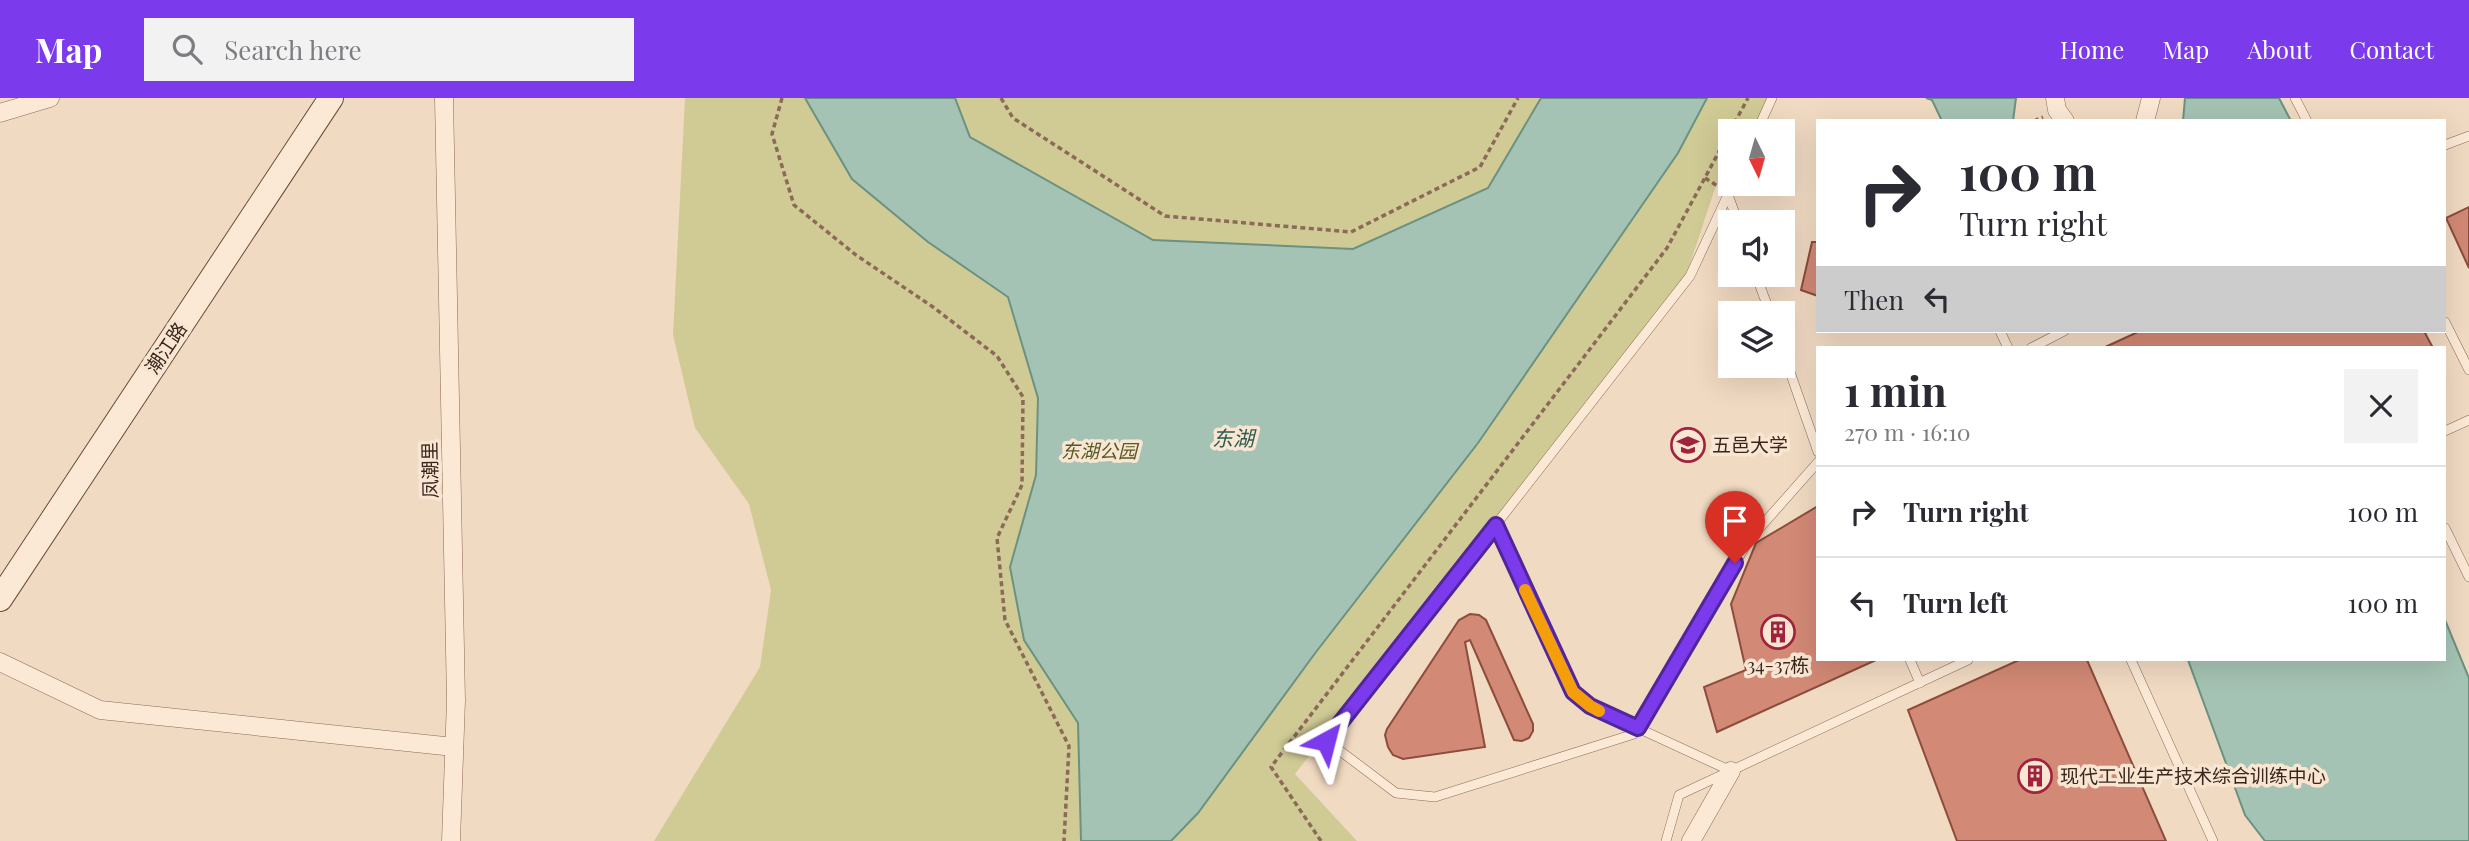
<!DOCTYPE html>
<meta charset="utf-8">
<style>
:root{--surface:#fff;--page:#f2f2f3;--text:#2b2b33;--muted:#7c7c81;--line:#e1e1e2;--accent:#7c3aed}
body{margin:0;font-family:"Playfair Display","Noto Sans SC",serif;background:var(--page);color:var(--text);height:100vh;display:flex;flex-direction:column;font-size:26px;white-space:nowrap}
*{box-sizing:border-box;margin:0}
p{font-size:23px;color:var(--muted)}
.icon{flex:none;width:38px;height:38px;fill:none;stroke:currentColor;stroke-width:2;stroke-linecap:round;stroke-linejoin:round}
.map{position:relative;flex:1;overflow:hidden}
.details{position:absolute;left:1816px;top:248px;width:630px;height:315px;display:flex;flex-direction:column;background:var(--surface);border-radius:0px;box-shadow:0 7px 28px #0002}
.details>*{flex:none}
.banner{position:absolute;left:1816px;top:21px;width:630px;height:214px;border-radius:0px;box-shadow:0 7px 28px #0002;background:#fff;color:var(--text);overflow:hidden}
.needle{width:46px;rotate:175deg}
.tools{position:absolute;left:1718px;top:21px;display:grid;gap:14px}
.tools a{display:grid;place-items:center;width:77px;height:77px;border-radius:0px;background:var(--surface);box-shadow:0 7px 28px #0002;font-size:35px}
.pin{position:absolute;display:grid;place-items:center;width:60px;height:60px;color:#fff;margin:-72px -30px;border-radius:50% 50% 50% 0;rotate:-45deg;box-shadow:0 0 7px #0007}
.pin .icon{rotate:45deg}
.me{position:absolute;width:77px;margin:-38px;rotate:38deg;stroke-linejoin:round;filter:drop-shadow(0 0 5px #0008)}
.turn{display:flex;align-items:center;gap:24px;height:147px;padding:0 28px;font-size:32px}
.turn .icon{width:91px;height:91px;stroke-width:2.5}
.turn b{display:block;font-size:49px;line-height:60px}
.then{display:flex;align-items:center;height:66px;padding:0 28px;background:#0003;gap:14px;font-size:26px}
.round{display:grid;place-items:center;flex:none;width:74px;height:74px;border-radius:0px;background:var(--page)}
.headline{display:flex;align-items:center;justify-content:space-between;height:119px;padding:0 28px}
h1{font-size:42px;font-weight:700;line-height:52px}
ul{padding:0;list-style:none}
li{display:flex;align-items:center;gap:21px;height:91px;padding:0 28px;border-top:2px solid var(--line)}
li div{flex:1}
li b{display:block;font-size:26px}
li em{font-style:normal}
header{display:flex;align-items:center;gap:42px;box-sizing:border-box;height:98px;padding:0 35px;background:var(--accent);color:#fff}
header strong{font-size:33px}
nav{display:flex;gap:38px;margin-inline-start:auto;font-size:24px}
.search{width:490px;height:63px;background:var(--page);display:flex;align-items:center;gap:18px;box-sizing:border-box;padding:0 24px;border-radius:0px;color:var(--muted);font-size:26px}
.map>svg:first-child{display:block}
.green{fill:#d0cb95}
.water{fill:#a5c3b4;stroke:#6b9281;stroke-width:2}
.building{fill:#d28975;stroke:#8d4c3c;stroke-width:2}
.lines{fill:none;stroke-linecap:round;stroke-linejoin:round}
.lane-casing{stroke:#8c6958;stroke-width:10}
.street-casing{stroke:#8c6958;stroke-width:19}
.secondary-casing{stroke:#6e4a3b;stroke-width:26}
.path{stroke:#8c6958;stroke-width:3.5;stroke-dasharray:5 3.5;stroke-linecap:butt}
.lane{stroke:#fbe9d6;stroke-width:9}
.street{stroke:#fbe9d6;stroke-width:18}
.secondary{stroke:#fbe9d6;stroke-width:24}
.route-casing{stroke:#51269a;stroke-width:18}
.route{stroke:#7c3aed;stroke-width:12}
.slow{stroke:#f59e0b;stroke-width:12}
.labels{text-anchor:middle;stroke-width:7;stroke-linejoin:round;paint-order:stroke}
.street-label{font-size:19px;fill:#3b261d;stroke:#f8e5d2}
.poi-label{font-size:19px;fill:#3b261d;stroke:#f8e5d2;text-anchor:start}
.park-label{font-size:19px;font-style:italic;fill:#565922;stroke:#f8e5d2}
.water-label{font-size:21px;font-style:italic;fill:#2b5c4f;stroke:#f8e5d2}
</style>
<header>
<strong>Map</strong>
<div class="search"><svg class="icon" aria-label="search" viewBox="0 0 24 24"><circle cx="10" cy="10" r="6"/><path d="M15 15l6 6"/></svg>Search here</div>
<nav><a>Home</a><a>Map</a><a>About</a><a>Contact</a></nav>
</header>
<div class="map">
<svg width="2469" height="743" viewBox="0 0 2469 743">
<rect width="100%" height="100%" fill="#f1dac2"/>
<path class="green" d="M685,0H1772L1751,33H1731V64L1716,87L1687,175L1295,676L1357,743H654L760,569L771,492L749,406L695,330L673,237Z"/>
<g class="water">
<path d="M805,0H955L970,39L1153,142L1353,151L1488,90L1541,0H1707L1678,55L1478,345L1316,554L1198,715L1171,743H1081L1078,625L1024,542L1010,469L1036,377L1038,300L1008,199L928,144L852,81Z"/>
<path d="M1926,0H2016L2013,23H1942L1932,2Z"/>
<path d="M2185,0H2279L2291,23H2183Z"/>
<path d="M2445,522L2469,580V743H2265L2245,717L2188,562H2445Z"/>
</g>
<g class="building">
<path d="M2469,109V170L2446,120Z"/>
<path d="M1812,144H1818V198L1801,192Z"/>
<path d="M2140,233H2424L2433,250H2103Z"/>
<path d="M1818,408V562H1876L1717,634L1704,589L1746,572L1731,506L1756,445Z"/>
<path d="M1470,516L1479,517L1486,522L1533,626V633L1529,640L1522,643L1514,642L1470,542L1465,544L1485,649L1403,661L1393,657L1388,649L1385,637L1387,631L1459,522Z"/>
<path d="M2019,562H2087L2166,743H1957L1908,612Z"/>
</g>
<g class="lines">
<g class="lane-casing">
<g id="lane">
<path d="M2295,0L2307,23"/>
<path d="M1757,33L1772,0"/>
<path d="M2445,47L2469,38"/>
<path d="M1733,86L1690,178L1327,643L1396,695L1435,699L1634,636L1749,442L1818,364"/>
<path d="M1728,97L1738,124"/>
<path d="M1756,177L1770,215"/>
<path d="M2445,224L2469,272"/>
<path d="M2000,233L2008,250"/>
<path d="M2031,250L2064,233"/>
<path d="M1783,254L1818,354"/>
<path d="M2445,333L2469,322"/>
<path d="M1496,427L1573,594L1590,608L1731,673"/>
<path d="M2445,430L2469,479"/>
<path d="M1910,562L1920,585"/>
<path d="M2131,562L2213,743"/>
<path d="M1666,743L1679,697L1968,562"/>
</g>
</g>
<g class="street-casing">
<g id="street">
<path d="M444,0L456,602L451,743"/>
<path d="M2055,0L2057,12L2065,23"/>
<path d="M0,15L50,0"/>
<path d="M2145,23L2151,0"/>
<path d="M0,564L100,612L454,649"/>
<path d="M1691,743L1731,673"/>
</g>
</g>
<g class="secondary-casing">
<path id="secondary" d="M0,501L331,0"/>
</g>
<g class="path">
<path d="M782,0L772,36L794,107L856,157L933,209L997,258L1023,299L1022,387L997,440L1005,522L1069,648L1064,743"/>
<path d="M1001,0L1013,20L1165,118L1351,134L1480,69L1518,0"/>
<path d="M2034,23L2043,19"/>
<path d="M1705,80L1719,89"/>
<path d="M1321,743L1271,669L1667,150L1748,0"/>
</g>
<use href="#lane" class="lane"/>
<use href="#street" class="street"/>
<use href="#secondary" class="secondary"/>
</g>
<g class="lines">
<g class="route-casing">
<path id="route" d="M1326,643L1496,427L1573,594L1590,608L1638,630L1735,465"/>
</g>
<use href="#route" class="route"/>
<path class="slow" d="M1525,492L1573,594L1590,608L1599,613"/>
</g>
<defs>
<g id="university-ring" transform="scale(1.75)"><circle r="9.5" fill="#f8e5d2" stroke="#a0233d" stroke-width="1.5"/><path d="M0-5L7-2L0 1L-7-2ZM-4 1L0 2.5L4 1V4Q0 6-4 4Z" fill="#a0233d"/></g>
<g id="building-ring" transform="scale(1.75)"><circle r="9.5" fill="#f8e5d2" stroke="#a0233d" stroke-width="1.5"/><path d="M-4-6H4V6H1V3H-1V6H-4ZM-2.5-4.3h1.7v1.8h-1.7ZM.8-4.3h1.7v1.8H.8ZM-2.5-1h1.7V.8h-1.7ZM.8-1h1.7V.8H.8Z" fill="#a0233d"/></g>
</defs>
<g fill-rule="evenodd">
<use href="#university-ring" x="1688" y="347"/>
<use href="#building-ring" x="1778" y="534"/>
<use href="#building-ring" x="2035" y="678"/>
</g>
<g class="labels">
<g class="street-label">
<text transform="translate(166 250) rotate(-56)" y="7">潮江路</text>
<text transform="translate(430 372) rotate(-91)" y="7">凤潮里</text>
</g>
<g class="poi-label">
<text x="1712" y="354">五邑大学</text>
<text x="1778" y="574" text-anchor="middle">34-37栋</text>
<text x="2060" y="685">现代工业生产技术综合训练中心</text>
</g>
<g class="park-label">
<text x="1099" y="360">东湖公园</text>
</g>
<g class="water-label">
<text x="1233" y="348">东湖</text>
</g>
</g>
</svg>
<div class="tools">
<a><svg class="needle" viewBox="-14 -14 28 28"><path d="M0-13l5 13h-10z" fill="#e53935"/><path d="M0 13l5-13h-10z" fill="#7c7c81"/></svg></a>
<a><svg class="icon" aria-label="sound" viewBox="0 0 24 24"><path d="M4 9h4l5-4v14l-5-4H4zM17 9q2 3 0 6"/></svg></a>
<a><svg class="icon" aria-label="layers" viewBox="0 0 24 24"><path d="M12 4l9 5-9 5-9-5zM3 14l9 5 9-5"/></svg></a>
</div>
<div class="pin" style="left:1735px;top:465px;background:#d93025"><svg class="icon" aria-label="arrive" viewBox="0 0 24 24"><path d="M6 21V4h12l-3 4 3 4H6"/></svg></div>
<svg class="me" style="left:1326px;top:643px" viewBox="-20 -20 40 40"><path d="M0-17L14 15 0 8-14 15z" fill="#7c3aed" stroke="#fff" stroke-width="4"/></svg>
<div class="banner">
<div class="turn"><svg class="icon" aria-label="right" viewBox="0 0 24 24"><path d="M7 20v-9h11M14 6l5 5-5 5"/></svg><div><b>100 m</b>Turn right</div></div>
<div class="then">Then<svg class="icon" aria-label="left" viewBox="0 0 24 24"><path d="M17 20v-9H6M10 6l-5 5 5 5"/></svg></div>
</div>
<section class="details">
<div class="headline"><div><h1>1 min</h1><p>270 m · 16:10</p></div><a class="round"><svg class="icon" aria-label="close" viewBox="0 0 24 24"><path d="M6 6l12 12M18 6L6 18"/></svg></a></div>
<ul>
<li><svg class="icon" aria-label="right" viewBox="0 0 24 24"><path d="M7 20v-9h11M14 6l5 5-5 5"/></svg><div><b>Turn right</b></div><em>100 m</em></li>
<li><svg class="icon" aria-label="left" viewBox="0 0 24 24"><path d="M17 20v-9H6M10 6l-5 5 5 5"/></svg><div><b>Turn left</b></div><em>100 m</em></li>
</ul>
</section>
</div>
